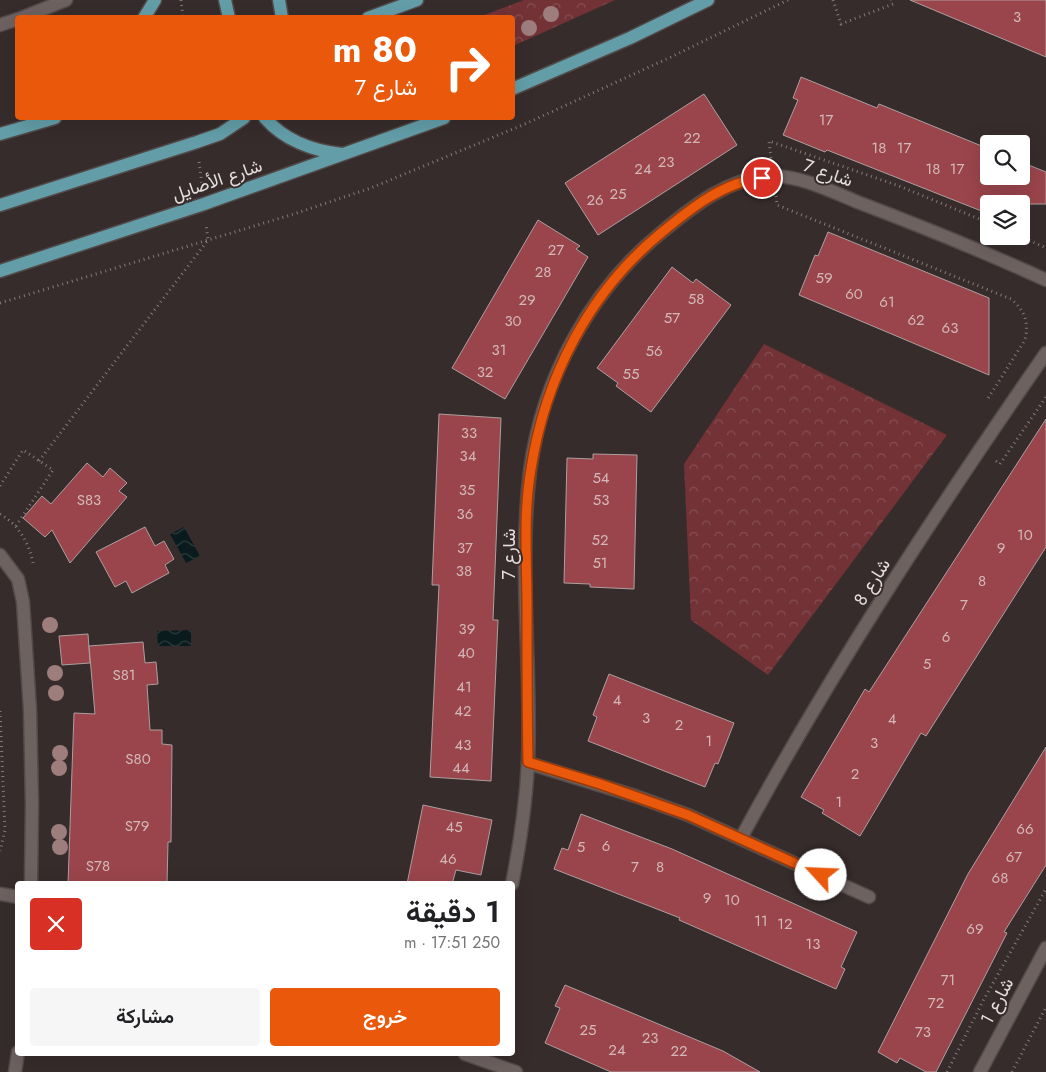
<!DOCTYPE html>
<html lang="ar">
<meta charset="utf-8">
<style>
:root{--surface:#fff;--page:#f6f6f6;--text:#202124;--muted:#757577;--accent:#ea580c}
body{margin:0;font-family:Jost,Vazirmatn,sans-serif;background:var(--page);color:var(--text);direction:rtl;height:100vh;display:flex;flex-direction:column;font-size:19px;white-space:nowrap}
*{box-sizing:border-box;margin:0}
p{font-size:16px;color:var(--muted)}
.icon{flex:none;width:28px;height:28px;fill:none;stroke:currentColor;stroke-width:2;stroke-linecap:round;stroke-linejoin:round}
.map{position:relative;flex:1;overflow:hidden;direction:ltr}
.sheet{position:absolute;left:15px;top:881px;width:500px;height:175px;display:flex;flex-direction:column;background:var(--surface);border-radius:5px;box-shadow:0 5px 20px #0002;direction:rtl}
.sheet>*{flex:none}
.banner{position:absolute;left:15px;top:15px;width:500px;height:105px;border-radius:5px;box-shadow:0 5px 20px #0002;direction:rtl;background:#ea580c;color:#fff;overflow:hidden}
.controls{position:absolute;left:980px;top:135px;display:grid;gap:10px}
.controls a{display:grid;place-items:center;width:50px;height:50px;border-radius:5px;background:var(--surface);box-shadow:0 5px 20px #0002;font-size:25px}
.pin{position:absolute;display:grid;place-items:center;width:42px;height:42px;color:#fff;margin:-21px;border:2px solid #fff;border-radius:50%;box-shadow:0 1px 5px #0007}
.me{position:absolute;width:55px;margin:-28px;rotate:295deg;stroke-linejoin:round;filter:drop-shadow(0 0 4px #0008)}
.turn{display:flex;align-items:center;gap:18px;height:105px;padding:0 15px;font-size:22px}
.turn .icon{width:65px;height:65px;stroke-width:2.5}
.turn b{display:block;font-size:35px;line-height:42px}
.round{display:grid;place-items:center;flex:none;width:52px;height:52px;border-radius:5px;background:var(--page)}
.summary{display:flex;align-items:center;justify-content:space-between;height:85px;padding:0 15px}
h1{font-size:30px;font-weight:600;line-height:38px}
.action{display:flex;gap:10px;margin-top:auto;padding:10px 15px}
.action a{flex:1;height:58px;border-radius:5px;background:var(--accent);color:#fff;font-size:20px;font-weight:600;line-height:58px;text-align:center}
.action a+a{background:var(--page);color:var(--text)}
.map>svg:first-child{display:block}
.forest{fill:url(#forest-crowns)}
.water{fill:url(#water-waves)}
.building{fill:#9a454b;stroke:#ad9f9f}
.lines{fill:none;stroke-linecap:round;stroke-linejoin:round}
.minor-casing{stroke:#524949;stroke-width:15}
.major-casing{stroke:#524949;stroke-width:15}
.path{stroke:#847a7a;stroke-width:3;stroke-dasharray:1 4;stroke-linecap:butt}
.minor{stroke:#6e6261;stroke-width:12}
.major{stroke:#639ea8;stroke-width:12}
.tree{fill:#9e7d7d}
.route-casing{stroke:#983908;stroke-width:12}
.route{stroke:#ea580c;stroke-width:9}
.labels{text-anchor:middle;stroke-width:4;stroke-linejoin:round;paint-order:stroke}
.number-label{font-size:15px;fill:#d3b8b9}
.street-label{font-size:18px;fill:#e6dede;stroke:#372c2c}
</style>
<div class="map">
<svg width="1046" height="1072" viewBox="0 0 1046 1072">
<defs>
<pattern id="forest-crowns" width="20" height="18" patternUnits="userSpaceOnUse" patternTransform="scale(1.25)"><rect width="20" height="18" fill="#723236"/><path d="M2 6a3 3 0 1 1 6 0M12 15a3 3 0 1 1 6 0" fill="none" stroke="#864f53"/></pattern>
<pattern id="water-waves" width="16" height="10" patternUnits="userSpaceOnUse" patternTransform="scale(1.25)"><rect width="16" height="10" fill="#0a1b1d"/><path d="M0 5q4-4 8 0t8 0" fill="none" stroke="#2e3c3d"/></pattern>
</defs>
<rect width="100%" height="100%" fill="#372c2c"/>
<g class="forest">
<path d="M524,0H615L513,46L512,18L479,17Z"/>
<path d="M764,344L947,435L768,675L691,620L684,464Z"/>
</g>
<g class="water">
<path d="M184,527L200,556L186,563L170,534Z"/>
<path d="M191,630V646H158L157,631Z"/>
</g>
<g class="building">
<path d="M910,0H1046V57Z"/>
<path d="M801,77L877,108L879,104L989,149V176H1021V162L1046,172V204H989V214L827,150L825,152L783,135L798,100L793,98Z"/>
<path d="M704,94L737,145L598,235L565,183Z"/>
<path d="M538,220L580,246L576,249L588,257L505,399L452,368Z"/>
<path d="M828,232L989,298V375L799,295L815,255L818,256Z"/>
<path d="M672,267L693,283L696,279L731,305L651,412L616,386L618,383L597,368Z"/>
<path d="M439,414L501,418L493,620H498L491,781L430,777L439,585H432Z"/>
<path d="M1046,419V547L926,736L921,733L860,836L822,813L824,810L801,797L865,689L869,692Z"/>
<path d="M593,454L637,455L634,589L590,587V584L564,583L567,458L593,459Z"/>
<path d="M87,463L103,477L110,468L127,483L119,491L127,497L70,563L52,530L45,537L23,518L42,496L51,504Z"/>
<path d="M145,527L155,546L164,541L174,559L165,565L169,573L132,593L126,581L115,587L96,552Z"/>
<path d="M88,634L90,663L62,665L59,636Z"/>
<path d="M143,642L145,663L156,662L158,684L147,685L150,730H162V744L172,745L171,842H168L167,884H68L74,713L95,714L89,646Z"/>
<path d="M609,674L734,723L718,764L715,763L705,787L588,741L597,717L593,715Z"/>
<path d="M1046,747V865L1004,932L1007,933L936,1072H926L900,1058L897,1063L878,1052L968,874Z"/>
<path d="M423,805L492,820L481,875L456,870L452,884H407Z"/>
<path d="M581,814L672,849L857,932L841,967L845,969L836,989L679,920L680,918L554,869L562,848L568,850Z"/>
<path d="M565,985L723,1051L760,1072H611L545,1043L560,1008L555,1006Z"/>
</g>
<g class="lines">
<g class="minor-casing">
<g id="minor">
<path d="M21,18L66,0"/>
<path d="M0,25L18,19"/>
<path d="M0,555L18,579L23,602L30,710L32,804L31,884"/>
<path d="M528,763L635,796L688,815L869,897"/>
<path d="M741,838C832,670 937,510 1046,353"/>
<path d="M512,884C520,844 526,803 528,762C532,666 518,567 530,471C542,379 590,290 662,232C693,206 732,175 775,176C804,177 833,192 860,203C923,227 985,252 1046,280"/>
<path d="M0,894L18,897"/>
<path d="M465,1054L516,1072"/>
<path d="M15,1072L18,1052"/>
<path d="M980,1072L1046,948"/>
</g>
</g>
<g class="major-casing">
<g id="major">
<path d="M225,0L229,18"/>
<path d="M279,0L282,18"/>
<path d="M144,18L155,0"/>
<path d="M368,18L417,0"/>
<path d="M512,89L630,38L708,0"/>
<path d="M265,118C284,140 313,151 342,154"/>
<path d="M0,134L55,118"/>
<path d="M0,205L197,142L220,134L244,118"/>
<path d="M0,271L204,204L444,118"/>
</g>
</g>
<g class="path">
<path d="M181,0L183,18"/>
<path d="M833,0L841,24L893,4L891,0"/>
<path d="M771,158L769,141L899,186L989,223"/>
<path d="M199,162L202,185"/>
<path d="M776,196L777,205L1011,299C1025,311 1029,322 1025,340L987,400"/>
<path d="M1020,236L1046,248"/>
<path d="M0,303L294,214L371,188L525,124L671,57L788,0"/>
<path d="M39,461L208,240L206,224"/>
<path d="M996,461L1000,464L1046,397"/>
<path d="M0,486L23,450L53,470L16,526"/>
<path d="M0,514C19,525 29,543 33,563"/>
<path d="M0,711L5,830L0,851"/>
<path d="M947,1072L984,999L1046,889"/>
<path d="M1012,1072L1046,1007"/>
</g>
<use href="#minor" class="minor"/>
<use href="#major" class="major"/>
</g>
<g class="tree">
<circle cx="551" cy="14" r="8"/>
<circle cx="529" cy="28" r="8"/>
<circle cx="50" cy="625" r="8"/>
<circle cx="55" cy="673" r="8"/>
<circle cx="56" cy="693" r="8"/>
<circle cx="60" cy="753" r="8"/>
<circle cx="59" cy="768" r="8"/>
<circle cx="59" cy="832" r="8"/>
<circle cx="60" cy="847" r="8"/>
</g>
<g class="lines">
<g class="route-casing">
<path id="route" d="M762,178C723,182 690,209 661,233C589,292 545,378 531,469C523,514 527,562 527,608C527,659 527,711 528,762L600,784L688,815L821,875"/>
</g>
<use href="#route" class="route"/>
</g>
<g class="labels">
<g class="number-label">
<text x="1017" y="22">3</text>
<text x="826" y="125">17</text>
<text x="692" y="143">22</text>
<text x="879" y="153">18</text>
<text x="904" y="153">17</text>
<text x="666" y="167">23</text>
<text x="643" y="174">24</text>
<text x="933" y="174">18</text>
<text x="957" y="174">17</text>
<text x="618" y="199">25</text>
<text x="595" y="205">26</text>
<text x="556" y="255">27</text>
<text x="543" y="277">28</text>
<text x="824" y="283">59</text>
<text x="854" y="299">60</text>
<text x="696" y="304">58</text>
<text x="527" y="305">29</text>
<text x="887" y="307">61</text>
<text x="672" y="323">57</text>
<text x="916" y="325">62</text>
<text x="513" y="326">30</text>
<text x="950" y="333">63</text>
<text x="499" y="355">31</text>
<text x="654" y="356">56</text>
<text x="485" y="377">32</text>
<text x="631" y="379">55</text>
<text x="469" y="438">33</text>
<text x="468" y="461">34</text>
<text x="601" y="483">54</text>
<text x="467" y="495">35</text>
<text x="89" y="505">S83</text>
<text x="601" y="505">53</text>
<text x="465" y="519">36</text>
<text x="1025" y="540">10</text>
<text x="600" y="545">52</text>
<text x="465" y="553">37</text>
<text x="1001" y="553">9</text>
<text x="600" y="568">51</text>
<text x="464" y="576">38</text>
<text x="982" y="586">8</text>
<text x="964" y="610">7</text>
<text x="467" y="634">39</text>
<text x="946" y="642">6</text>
<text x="466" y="658">40</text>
<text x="927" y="669">5</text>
<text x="124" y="680">S81</text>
<text x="464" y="692">41</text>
<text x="617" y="705">4</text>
<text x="463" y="716">42</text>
<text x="646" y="723">3</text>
<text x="892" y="724">4</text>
<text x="679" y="730">2</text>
<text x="709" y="746">1</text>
<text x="874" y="748">3</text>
<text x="463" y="750">43</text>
<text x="138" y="764">S80</text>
<text x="461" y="773">44</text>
<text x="855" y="779">2</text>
<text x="839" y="807">1</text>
<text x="137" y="831">S79</text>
<text x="454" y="832">45</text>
<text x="1025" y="834">66</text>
<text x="606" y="851">6</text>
<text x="581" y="852">5</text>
<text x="1014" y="862">67</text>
<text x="448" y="864">46</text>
<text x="98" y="871">S78</text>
<text x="635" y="872">7</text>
<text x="660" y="872">8</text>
<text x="1000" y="883">68</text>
<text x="707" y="903">9</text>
<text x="732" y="905">10</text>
<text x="761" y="926">11</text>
<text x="785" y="929">12</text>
<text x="975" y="934">69</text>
<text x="813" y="949">13</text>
<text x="948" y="985">71</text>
<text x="936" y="1008">72</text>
<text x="588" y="1035">25</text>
<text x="923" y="1037">73</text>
<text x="650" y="1043">23</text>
<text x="617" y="1055">24</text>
<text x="679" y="1056">22</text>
</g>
<g class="street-label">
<text transform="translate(828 173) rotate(19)" y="6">شارع 7</text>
<text transform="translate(217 180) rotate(-19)" y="6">شارع الأصايل</text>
<text transform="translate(509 554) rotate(-90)" y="6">شارع 7</text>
<text transform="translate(872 582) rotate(-58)" y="6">شارع 8</text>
<text transform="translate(997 1001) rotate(-62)" y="6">شارع 1</text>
</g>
</g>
</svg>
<div class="controls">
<a><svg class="icon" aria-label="search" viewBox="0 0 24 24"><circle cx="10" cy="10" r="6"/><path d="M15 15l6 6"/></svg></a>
<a><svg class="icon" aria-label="layers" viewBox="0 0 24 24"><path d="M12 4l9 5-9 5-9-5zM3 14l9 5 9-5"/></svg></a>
</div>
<div class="pin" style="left:762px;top:178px;background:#d93025"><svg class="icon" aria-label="arrive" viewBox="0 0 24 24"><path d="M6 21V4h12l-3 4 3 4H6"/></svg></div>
<svg class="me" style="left:821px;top:875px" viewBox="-20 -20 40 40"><circle r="19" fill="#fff"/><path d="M0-13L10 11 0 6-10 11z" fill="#ea580c"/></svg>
<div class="banner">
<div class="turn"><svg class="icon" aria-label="right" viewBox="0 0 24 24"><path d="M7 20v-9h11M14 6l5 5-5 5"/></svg><div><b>80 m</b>شارع 7</div></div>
</div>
<section class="sheet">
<div class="summary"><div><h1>1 دقيقة</h1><p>250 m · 17:51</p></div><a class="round" style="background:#d93025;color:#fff"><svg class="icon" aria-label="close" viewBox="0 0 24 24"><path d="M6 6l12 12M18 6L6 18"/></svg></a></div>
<div class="action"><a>خروج</a><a>مشاركة</a></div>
</section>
</div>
